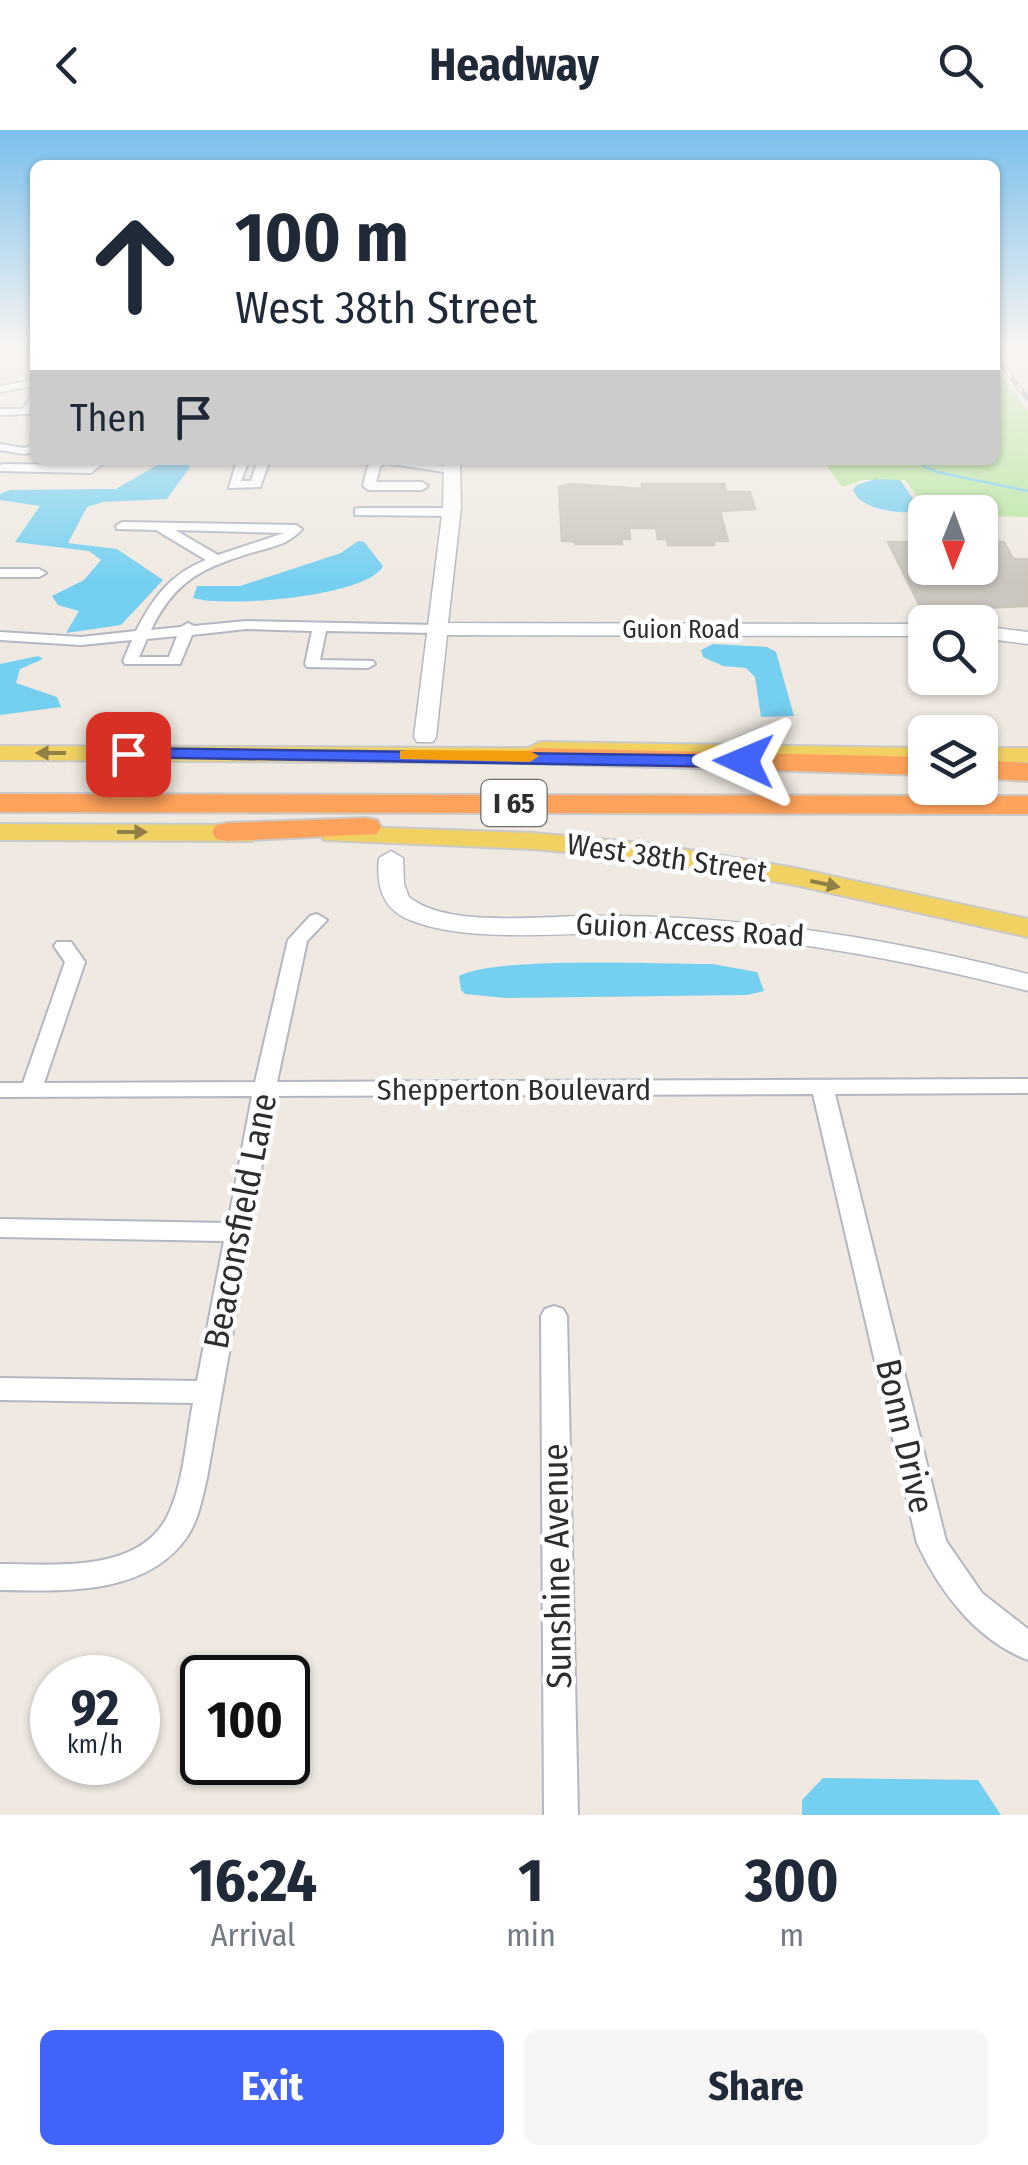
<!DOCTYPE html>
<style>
:root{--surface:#fff;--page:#f6f6f7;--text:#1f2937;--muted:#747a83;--accent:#4264fb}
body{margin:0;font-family:"Fira Sans Condensed",sans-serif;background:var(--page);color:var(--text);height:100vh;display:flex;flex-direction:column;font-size:38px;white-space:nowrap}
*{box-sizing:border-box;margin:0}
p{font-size:32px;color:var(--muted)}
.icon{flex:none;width:55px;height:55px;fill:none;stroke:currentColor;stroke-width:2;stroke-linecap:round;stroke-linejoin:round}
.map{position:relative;height:1685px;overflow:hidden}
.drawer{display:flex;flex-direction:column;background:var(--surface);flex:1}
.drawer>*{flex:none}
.hud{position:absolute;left:30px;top:30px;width:970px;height:305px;border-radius:15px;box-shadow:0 2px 8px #0004;background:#fff;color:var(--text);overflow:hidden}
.needle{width:65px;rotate:181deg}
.fabs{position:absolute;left:908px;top:365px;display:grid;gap:20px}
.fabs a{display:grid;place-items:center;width:90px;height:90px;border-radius:15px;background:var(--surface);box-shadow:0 2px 8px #0004;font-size:50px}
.speed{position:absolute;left:30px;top:1525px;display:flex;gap:20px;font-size:50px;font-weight:700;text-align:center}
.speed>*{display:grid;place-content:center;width:130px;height:130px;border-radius:50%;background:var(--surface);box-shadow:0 2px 8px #0004;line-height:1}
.speed small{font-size:25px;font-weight:400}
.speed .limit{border:5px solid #111;border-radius:15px;background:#fff;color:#111}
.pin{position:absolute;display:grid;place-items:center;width:85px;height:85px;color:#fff;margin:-42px;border-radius:20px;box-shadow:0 5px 15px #0006}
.me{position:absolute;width:110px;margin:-55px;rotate:271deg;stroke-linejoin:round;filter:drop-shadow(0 0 8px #0008)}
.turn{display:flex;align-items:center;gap:35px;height:210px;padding:0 40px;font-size:45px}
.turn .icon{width:130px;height:130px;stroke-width:2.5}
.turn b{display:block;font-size:70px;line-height:85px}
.then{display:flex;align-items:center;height:95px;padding:0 40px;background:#0003;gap:20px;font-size:38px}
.eta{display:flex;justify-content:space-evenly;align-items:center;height:170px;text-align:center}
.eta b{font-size:60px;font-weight:700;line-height:70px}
.primary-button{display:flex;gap:20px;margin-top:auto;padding:20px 40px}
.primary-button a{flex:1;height:115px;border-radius:15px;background:var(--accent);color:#fff;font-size:40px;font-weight:700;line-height:115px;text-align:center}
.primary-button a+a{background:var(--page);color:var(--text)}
header{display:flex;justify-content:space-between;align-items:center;height:130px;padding:0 40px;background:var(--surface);font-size:45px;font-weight:700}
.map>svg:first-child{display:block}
.green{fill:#b6e59e}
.water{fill:#75cff0}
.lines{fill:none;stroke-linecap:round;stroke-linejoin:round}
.stream{stroke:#75cff0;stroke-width:2.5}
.building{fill:#cbc7bf;stroke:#cbc5ba;stroke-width:2.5}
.street-casing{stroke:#b4b7c1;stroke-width:4}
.secondary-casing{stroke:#b4b7c1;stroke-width:3}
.primary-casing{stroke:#c9c9c9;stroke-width:4}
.highway-casing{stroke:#c9c9c9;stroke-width:4}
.street{fill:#fff;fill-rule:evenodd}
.secondary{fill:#fff;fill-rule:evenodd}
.primary{fill:#f2d163;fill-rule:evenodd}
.highway{fill:#ffa35c;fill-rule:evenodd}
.rail-casing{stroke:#a3a6b8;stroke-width:5}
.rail{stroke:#fff;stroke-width:2.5;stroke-dasharray:9;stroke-linecap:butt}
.oneway{fill:#908048}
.route{fill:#4264fb;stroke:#2b41a3;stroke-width:2.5}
.slow{fill:#f59e0b}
.labels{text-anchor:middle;stroke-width:9;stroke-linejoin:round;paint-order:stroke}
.far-street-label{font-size:25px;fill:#2e2e2e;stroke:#fff}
.shield{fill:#fff;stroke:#6d6d6d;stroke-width:2.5}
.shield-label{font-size:28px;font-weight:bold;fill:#2e2e2e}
.street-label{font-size:30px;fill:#2e2e2e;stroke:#fff}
.near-street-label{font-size:35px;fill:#2e2e2e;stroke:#fff}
</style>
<header><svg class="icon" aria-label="back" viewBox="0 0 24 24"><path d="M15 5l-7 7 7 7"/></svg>Headway<svg class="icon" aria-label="search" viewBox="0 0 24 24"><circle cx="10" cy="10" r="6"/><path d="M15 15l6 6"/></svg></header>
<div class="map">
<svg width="1028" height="1685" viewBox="0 0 1028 1685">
<rect width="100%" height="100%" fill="#efe9e1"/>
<path class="green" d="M995,237L1028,281V387L980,386V382H971L965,376L919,369L905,350H862L842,357L823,330H995Z"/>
<g class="water">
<path d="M185,330L190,337L167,369L104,372L87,377L68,413L117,419L163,450L121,495L66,503L79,481L58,475L52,466L84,450L101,430L89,421L15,412L40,376L0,370V364L10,360L116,359L164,331Z"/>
<path d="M876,349L900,350L914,370L938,376L933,381C911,384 863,384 853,360L857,355Z"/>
<path d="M358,411L364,412L383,436C367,467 226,478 193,468L197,456H240L341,423Z"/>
<path d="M713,514L767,517L776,522L794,586L761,587L755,547L746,538L723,536L703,527L701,520Z"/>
<path d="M38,526L43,529L20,539L16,553L57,567L61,577L0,585V534Z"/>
<path d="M712,834L757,842L764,861L747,865L506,868L465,864L461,860L459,846C497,826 661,834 712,834Z"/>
<path d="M823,1648L978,1650L1001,1685H802V1670Z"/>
</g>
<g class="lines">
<path class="stream" d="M924,330L923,336L937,342L1028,361"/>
</g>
<g class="building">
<path d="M572,354L642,359V354H724L726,362H750L755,379L720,381L728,411H714V415H668L667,409H658L656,398H629L630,409H621L622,414H575V411H562L559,357Z"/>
<path d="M888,412H925V438H980V412H1004L1013,429H1028V476L922,480Z"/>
</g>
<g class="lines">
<g class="street-casing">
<g id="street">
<path d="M19,216H35V222L21,218Z"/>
<path d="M35,250V256L0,262V256Z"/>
<path d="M35,265V276L29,284L0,285V279H22Z"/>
<path d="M0,314L24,318L35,315V322L24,324L0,320Z"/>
<path d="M94,330H107L91,343L0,341V335L4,334L88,335Z"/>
<path d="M237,330H249L241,351H251L258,330H270L260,357L229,358Z"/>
<path d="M374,330H413L457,339L451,343L385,333L380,337L376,352H422L428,356L422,360H369L363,356L368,336Z"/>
<path d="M359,378H452L458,382L452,386L355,385V379Z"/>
<path d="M122,392L296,395L302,399C291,412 277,416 261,420C207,436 176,447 151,500L181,497L188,493L194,496L246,491L437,495L444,499L437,503L326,501L320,530L373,531L375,534L368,538L307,537L305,534L312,501L246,499L192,505L180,534H125L123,531L132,510L81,515L0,510V502L81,507L136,501C153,468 170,444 206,430L156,400L117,399L116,396ZM175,400L284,403L218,425ZM177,506L169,527H139L147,509Z"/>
<path d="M0,439H39L46,443L39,447H0Z"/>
<path d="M317,784L327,790L307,811L277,952L1028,949V963L835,964L946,1411L982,1463L1028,1499V1530C976,1510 940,1462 917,1413L813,964L274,966L207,1348C202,1368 199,1389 187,1407C146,1466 63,1461 0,1460V1434C53,1434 140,1444 168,1385C184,1352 186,1308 193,1273L0,1270V1248L197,1251L224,1111L0,1107V1089L228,1093L252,966L0,967V953H23L65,832L54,816L57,812H71L85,832L44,953L255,952L288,810L310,786Z"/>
<path d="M554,1176L563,1179L567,1186L578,1685H544L541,1186L545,1179Z"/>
</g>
</g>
<g class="secondary-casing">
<g id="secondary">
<path d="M444,330H460L461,377L448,493L925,494V506L447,505L436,607L433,612H417L414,607L443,377Z"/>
<path d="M980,496L1028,502V514L980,508Z"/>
<path d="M391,721L403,728L404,754L409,767C447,798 540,786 589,786C738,784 884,807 1028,844V861C909,831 791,808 668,802C594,799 476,817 410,790C382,779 376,755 379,728Z"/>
</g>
</g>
<g class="primary-casing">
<g id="primary">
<path d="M540,612L925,618V632L574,627L562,633L0,630V616L528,618Z"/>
<rect x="980" y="618" width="48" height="14"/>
<path d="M0,694L252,695L265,703L252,711L0,710Z"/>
<path d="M333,696L533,703L653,714L795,738L1028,789V807L795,755L653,730L533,719L324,710L320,704L324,698Z"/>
</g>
</g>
<g class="highway-casing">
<g id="highway">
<path d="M537,618L925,627V645L527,633L523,627L527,621Z"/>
<path d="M980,630L1028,633V651L980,648Z"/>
<path d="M0,664L1028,666V684L0,682Z"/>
<path d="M366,688L377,690L381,697L377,704L227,711L216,709L212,702L216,695L227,693Z"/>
</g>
</g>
<use href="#street" class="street"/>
<use href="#secondary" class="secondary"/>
<use href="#primary" class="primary"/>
<use href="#highway" class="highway"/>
<g class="rail-casing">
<path id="rail" d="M995,226L1028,269"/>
</g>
<use href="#rail" class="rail"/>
</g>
<defs><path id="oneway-solid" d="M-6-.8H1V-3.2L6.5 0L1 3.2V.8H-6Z" transform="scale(2.5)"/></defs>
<g class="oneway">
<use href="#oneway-solid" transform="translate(51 623) rotate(-180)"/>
<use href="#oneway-solid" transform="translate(132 702)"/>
<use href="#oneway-solid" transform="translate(825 754) rotate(12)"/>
</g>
<linearGradient id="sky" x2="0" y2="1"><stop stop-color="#7abfeb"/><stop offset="0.48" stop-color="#f8f5f2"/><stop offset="1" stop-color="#f8f5f2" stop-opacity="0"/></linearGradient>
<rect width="1028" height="452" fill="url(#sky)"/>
<path class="route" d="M128,618L744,626L753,631L744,637L122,627V620Z"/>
<path class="slow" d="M407,620L530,621L539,626L530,632L400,629V621Z"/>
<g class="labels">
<g class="far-street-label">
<text x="681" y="508">Guion Road</text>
</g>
<rect class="shield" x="481.5" y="650" width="65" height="46" rx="8"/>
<g class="shield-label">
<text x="514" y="683">I 65</text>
</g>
<g class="street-label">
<text transform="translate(667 728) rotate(8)" y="10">West 38th Street</text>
<text transform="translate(690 800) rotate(3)" y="10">Guion Access Road</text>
<text x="514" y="970">Shepperton Boulevard</text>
</g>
<g class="near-street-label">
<text transform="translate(240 1091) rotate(-79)" y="12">Beaconsfield Lane</text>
<text transform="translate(905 1306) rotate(77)" y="12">Bonn Drive</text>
<text transform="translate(557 1436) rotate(-91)" y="12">Sunshine Avenue</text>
</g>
</g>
</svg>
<div class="fabs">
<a><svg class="needle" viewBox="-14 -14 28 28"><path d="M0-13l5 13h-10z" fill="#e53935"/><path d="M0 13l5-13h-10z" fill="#747a83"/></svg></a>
<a><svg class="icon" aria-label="search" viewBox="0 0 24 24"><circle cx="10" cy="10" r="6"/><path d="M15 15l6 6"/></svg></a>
<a><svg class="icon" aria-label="layers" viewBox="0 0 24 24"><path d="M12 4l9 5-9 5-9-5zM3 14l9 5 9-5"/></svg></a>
</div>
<div class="speed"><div>92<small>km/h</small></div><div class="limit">100</div></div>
<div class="pin" style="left:128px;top:624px;background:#d93025"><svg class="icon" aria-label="arrive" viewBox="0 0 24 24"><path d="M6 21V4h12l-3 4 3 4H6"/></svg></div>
<svg class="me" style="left:744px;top:631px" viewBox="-20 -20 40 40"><path d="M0-17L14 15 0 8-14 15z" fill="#4264fb" stroke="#fff" stroke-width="4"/></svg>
<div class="hud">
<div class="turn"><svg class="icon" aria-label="ahead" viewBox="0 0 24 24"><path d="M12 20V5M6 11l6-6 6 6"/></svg><div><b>100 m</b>West 38th Street</div></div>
<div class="then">Then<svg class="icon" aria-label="arrive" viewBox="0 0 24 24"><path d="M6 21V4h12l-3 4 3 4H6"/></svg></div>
</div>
</div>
<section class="drawer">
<div class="eta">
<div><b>16:24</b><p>Arrival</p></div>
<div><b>1</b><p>min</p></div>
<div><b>300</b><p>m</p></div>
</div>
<div class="primary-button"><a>Exit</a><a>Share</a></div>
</section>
